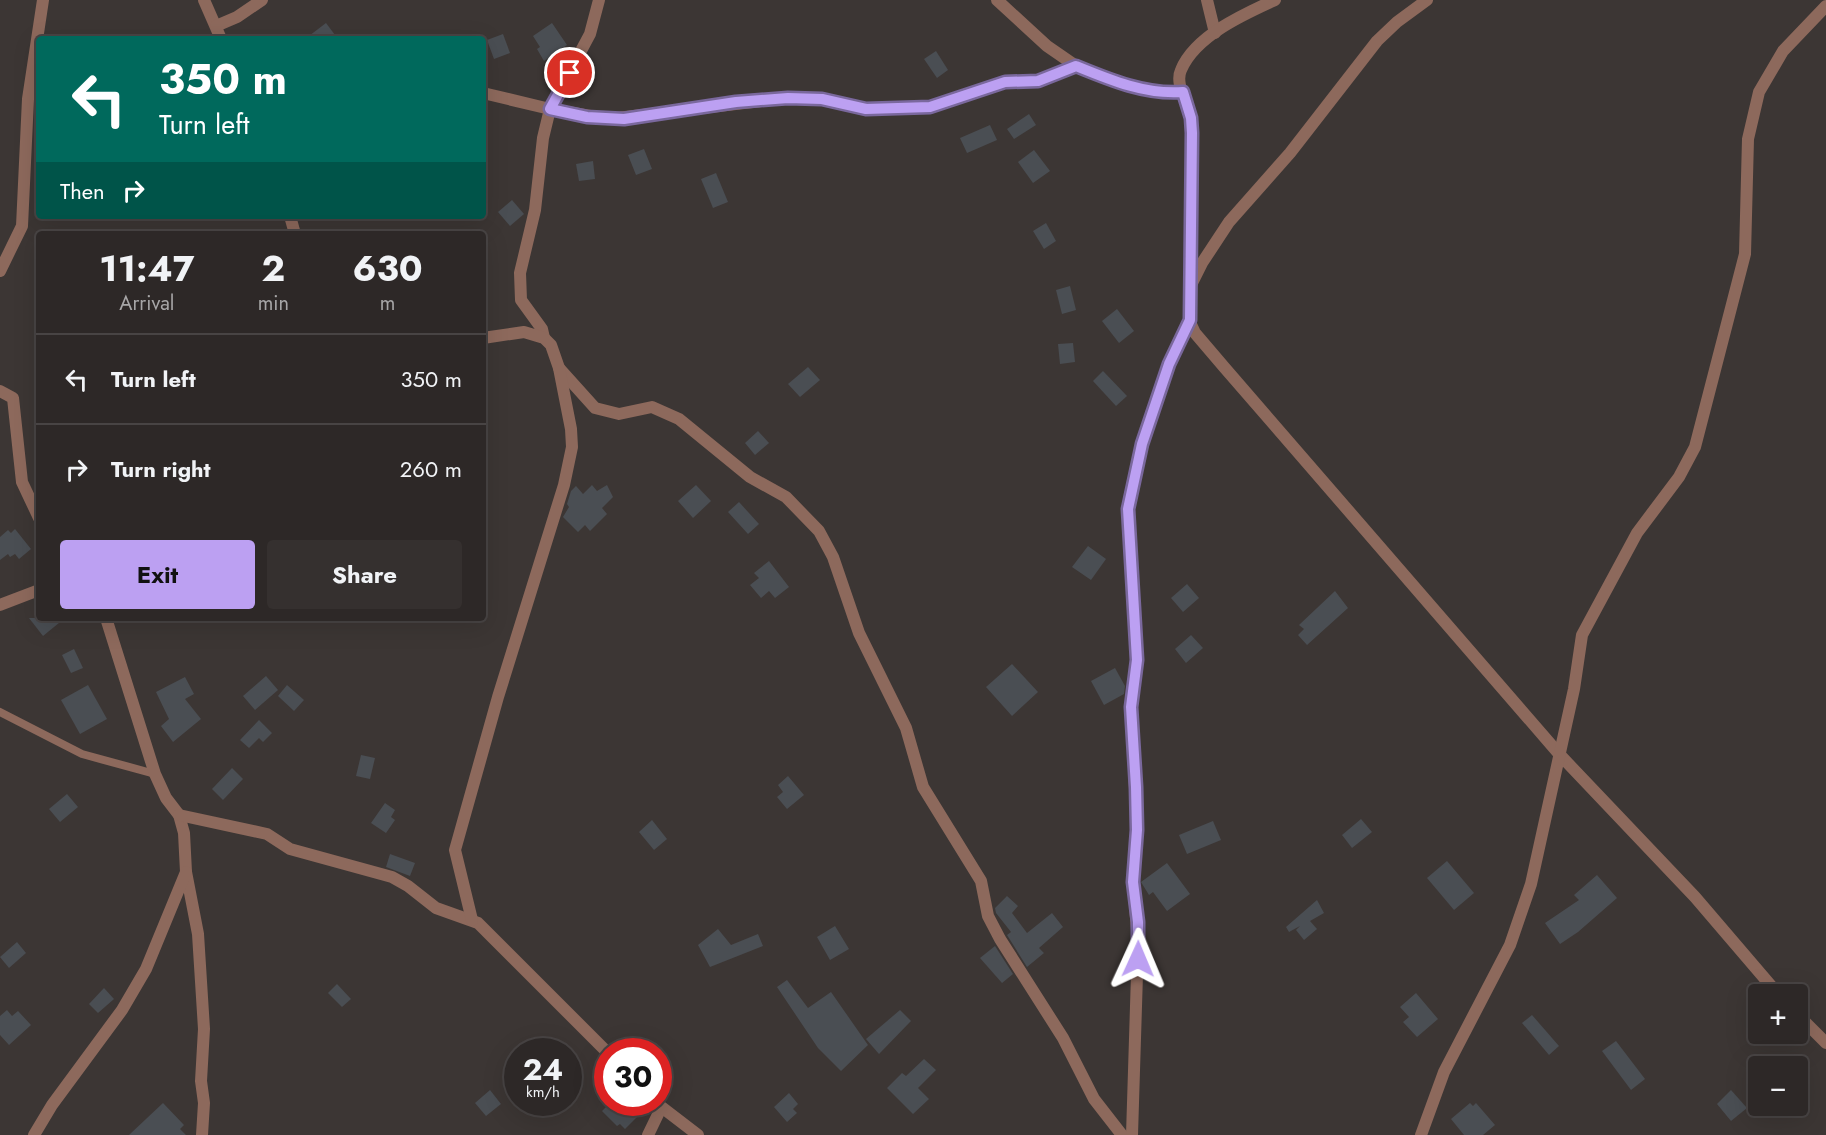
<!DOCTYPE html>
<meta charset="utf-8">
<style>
:root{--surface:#2d2827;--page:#35302f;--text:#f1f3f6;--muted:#a7a6a7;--line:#484444;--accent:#bca0f2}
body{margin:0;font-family:Jost,sans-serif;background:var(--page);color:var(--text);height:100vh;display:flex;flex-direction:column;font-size:22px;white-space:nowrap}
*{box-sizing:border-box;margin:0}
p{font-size:20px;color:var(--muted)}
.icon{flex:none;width:33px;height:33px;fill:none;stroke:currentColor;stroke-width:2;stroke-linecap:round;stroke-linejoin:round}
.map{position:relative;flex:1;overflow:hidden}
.side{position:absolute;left:36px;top:231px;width:450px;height:390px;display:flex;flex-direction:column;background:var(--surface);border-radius:6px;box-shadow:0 6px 24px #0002,0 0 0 2px var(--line)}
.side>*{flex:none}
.hud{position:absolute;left:36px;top:36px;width:450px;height:183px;border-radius:6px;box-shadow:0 6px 24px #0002,0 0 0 2px var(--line);background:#00695c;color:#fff;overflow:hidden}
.fabs{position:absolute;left:1748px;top:984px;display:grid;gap:12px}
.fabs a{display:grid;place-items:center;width:60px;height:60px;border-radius:6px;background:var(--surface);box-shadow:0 6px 24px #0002,0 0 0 2px var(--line);font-size:30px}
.speed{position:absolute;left:504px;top:1038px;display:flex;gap:12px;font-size:30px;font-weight:700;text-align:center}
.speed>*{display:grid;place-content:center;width:78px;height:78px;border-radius:50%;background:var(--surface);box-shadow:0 6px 24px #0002,0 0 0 2px var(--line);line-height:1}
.speed small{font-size:15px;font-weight:400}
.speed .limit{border:9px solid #d22;background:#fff;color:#111}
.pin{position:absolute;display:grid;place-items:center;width:51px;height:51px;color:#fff;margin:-26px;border:3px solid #fff;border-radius:50%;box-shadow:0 2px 6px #0007}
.me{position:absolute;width:66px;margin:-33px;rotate:1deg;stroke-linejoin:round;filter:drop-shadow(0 0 4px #0008)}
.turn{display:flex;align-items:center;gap:21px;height:126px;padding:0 24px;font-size:27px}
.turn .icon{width:78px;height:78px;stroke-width:2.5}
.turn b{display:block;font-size:42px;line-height:51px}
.then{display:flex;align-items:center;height:57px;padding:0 24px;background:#0003;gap:12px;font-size:22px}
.eta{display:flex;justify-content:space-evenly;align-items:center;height:102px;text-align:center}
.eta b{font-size:36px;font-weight:700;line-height:42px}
.cta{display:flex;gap:12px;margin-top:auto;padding:12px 24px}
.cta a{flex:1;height:69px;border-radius:6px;background:var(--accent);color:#111;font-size:24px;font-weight:700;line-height:69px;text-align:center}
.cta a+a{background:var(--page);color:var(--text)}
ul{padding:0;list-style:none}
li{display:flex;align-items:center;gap:18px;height:90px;padding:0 24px;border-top:2px solid var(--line)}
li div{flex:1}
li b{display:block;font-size:22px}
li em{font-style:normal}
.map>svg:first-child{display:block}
.building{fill:#4a4e53}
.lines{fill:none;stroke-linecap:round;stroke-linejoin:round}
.service{stroke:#8d695c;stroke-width:8}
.minor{stroke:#8d695c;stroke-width:12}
.route-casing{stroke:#7a689d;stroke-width:15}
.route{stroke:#bca0f2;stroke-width:10}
</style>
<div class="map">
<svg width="1826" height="1135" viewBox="0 0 1826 1135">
<rect width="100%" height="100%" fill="#3c3634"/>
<g class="building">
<path d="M326,23L338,39H305Z"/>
<path d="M552,23L567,45L544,61L537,49L540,47L533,36Z"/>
<path d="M503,34L510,53L494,59L487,40Z"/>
<path d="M936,51L948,70L937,78L924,59Z"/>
<path d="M1029,114L1036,125L1014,139L1007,129Z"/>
<path d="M990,125L997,140L967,153L960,138Z"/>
<path d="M644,149L652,169L636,175L628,155Z"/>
<path d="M1034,150L1050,171L1033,183L1018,162Z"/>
<path d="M593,161L595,179L579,181L576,164Z"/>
<path d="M716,173L728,202L713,208L701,179Z"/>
<path d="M512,200L524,214L510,226L498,212Z"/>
<path d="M1046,223L1056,241L1044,249L1033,231Z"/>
<path d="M1070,286L1076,310L1062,314L1056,290Z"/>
<path d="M1117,309L1134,331L1119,343L1102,321Z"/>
<path d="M1073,343L1075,362L1060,364L1058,344Z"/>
<path d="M808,367L820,380L800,397L788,384Z"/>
<path d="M1103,371L1127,396L1116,406L1093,381Z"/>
<path d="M758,431L769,443L755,455L745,443Z"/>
<path d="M592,485L597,491L607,485L613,497L602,508L607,514L590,531L585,525L578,532L563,517L569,507L567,504L571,491L576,486L583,494Z"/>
<path d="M696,485L711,501L693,518L678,501Z"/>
<path d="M739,502L759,524L748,534L728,512Z"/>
<path d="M15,529L31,549L19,559L15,554L10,557L8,554L0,560V537L8,530L11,533Z"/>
<path d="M1088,546L1106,559L1091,580L1072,567Z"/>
<path d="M769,561L789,587L775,598L769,591L761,598L750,585L759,578L754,573Z"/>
<path d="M1187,584L1199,598L1183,612L1171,598Z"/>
<path d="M1335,591L1348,608L1307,645L1298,635L1304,629L1299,625Z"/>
<path d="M29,618H65L43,636Z"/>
<path d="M1191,635L1203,648L1186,663L1175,649Z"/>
<path d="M74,649L83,668L71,673L62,655Z"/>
<path d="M1012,664L1038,692L1012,716L986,687Z"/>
<path d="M1115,668L1125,686L1124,694L1104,705L1091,681Z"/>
<path d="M266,676L278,690L255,710L243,696Z"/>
<path d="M185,677L194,694L185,699L201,719L173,742L161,726L169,719L156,692Z"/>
<path d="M88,685L107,719L80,734L61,700Z"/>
<path d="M287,685L304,700L294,711L278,696Z"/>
<path d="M259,720L272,733L263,742L259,738L249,748L240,740Z"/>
<path d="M361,755L375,758L370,779L356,776Z"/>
<path d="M232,768L243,779L223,800L212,789Z"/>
<path d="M788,776L804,795L787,809L777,797L783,792L778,785Z"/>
<path d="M67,794L78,807L60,822L49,809Z"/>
<path d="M385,803L395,810L391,817L395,820L386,833L371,823Z"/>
<path d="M1361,819L1372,832L1352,848L1342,835Z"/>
<path d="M652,820L667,839L654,850L639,832Z"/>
<path d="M1213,821L1221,840L1187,854L1179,835Z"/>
<path d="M390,854L415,863L410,876L386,867Z"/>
<path d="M1447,861L1474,893L1454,910L1427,878Z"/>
<path d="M1167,863L1190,894L1167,911L1153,892L1149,895L1141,882Z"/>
<path d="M1597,875L1617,898L1578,932L1560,944L1545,923L1579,900L1574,895Z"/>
<path d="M1007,896L1018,906L1012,913L1027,933L1052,913L1063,927L1039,948L1044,953L1027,967L1007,935L1011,932L996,913L995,908Z"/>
<path d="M1317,900L1324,913L1310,921L1317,929L1304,940L1296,930L1300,926L1289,932L1286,927Z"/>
<path d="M835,926L849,949L830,960L817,937Z"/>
<path d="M718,929L731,945L758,934L763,946L710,967L698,945Z"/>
<path d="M17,942L26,953L9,968L0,957Z"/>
<path d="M995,946L1013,974L1002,983L980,958Z"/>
<path d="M787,980L808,1008L831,992L868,1045L841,1071L818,1048L777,987Z"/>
<path d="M337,984L351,999L342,1007L328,993Z"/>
<path d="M104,988L114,999L98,1013L89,1004Z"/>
<path d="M1416,993L1438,1019L1417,1037L1403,1022L1409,1017L1400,1007Z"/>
<path d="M7,1010L12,1016L18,1011L31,1025L9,1045L0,1035V1016Z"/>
<path d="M900,1010L911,1021L879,1054L866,1039Z"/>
<path d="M1532,1015L1559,1046L1549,1055L1522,1023Z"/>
<path d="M1616,1041L1645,1079L1631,1090L1602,1051Z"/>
<path d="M924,1059L936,1070L918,1088L929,1099L913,1114L887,1088L902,1073L906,1076Z"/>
<path d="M490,1090L501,1104L486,1116L475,1103Z"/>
<path d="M1731,1090L1747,1108L1731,1121L1717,1104Z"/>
<path d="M789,1093L798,1104L793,1109L797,1113L787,1122L774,1107Z"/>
<path d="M611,1102H631L641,1113L625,1129L620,1124L617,1126L602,1111Z"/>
<path d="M163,1103L184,1125L180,1129L186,1135H129Z"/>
<path d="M1470,1103L1473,1106L1476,1103L1495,1125L1483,1135H1464L1451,1119Z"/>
</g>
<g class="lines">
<path class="service" d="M0,712L82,754L155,774"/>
<g class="minor">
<path d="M204,0L221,39"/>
<path d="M997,0L1047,46L1076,66"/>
<path d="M1207,0L1215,33"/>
<path d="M1427,0L1397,22L1377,41L1290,153L1229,222L1202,263L1191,285L1189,320L1195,333L1224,367L1560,755L1695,897L1778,994"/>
<path d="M216,26L237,17L262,0"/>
<path d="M483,93L550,109L608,119L788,98L822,99L866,109L930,107L1005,82L1038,81L1076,66C1110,80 1145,95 1183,92"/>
<path d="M290,216L295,234"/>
<path d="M0,271L22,226L28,99L43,0"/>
<path d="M1190,283C1190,229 1195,175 1191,122C1190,106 1174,85 1181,70C1195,36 1244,14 1275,0"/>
<path d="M544,338L542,329L521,300L520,273L535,210L543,138L550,109L590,34L599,0"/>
<path d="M559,368L595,408L619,414L652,407L679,419L750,477L786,497L819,531L833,557L859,633L906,728L923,787L981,881L988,916L1000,939L1063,1038L1094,1099L1122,1135"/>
<path d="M0,391L13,398L22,482L39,518"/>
<path d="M0,605L39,590"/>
<path d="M106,618L155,774L166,798L179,815L184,833L186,872L198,934L204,1029L201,1081L204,1103L202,1135"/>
<path d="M179,815L267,834L290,849L392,877L408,886L436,908L478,923L608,1053"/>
<path d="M472,920L455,850L498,697L564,485L572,447L571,429L559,368L551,345L544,338L524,332L483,338"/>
<path d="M1797,1014L1826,1043"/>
<path d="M655,1102L698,1135"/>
<path d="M34,1135L52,1105L122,1010L146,969L186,872"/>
<path d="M648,1135L661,1108"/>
<path d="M1132,1135L1138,942L1133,882L1137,830L1131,707L1137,660L1128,509L1142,444L1169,364L1189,320"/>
<path d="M1421,1135L1444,1072L1510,945L1531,884L1574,689L1582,635L1637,533L1679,477L1695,447L1745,254L1748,139L1759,92L1783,51L1826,6"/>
</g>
</g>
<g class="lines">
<g class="route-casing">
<path id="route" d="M570,73L550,109L587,117L624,119L736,102L788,98L822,99L866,109L930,107L1005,82L1038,81L1076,66C1110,80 1146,95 1183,92L1191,118L1192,133L1190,320L1169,364L1142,444L1128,509L1137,660L1131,707L1136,787L1137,830L1133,882L1138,922V959"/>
</g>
<use href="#route" class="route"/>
</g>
</svg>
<div class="fabs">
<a>+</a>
<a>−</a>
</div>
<div class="speed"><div>24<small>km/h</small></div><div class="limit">30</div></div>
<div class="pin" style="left:570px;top:73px;background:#d93025"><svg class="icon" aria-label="arrive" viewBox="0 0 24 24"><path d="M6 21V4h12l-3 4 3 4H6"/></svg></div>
<svg class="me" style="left:1138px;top:959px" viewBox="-20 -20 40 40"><path d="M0-17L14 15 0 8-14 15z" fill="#bca0f2" stroke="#fff" stroke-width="4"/></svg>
<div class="hud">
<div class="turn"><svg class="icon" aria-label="left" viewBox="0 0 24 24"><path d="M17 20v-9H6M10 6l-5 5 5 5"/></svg><div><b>350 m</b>Turn left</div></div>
<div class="then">Then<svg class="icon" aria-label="right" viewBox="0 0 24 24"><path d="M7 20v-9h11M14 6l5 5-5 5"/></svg></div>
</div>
<section class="side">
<div class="eta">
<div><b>11:47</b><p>Arrival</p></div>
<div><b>2</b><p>min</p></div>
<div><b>630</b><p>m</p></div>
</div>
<ul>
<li><svg class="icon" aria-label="left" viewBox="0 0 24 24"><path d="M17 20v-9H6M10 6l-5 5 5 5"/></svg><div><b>Turn left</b></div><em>350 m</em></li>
<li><svg class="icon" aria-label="right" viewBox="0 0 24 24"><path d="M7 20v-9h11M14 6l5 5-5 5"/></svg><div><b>Turn right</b></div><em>260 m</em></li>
</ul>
<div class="cta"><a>Exit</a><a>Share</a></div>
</section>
</div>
